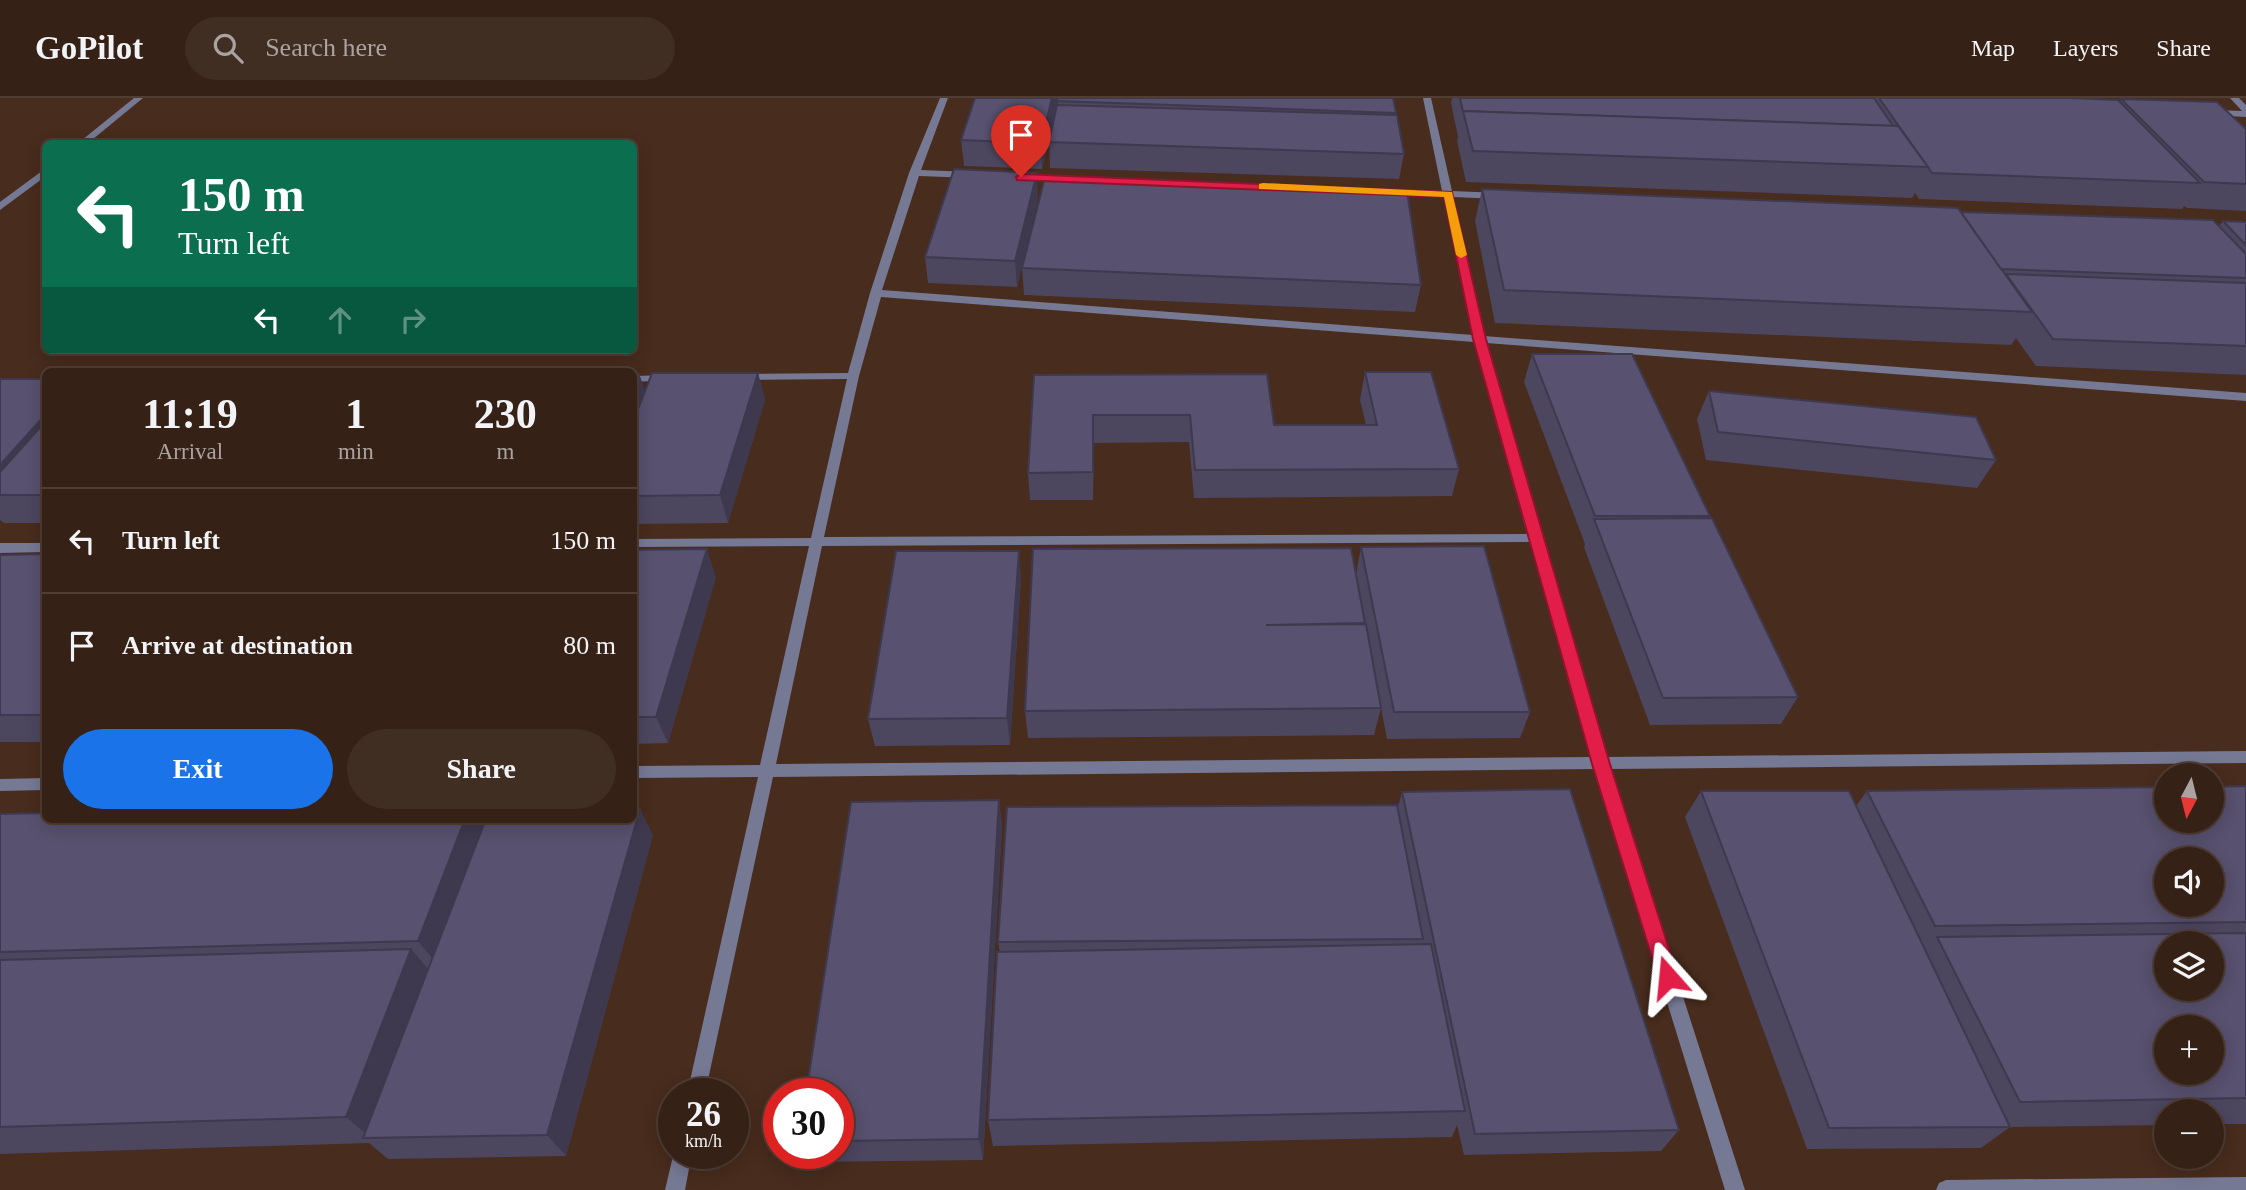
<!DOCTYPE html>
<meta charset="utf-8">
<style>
:root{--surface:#362116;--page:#412e23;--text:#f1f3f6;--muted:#aaa3a1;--line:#503e35;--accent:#1a73e8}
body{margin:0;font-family:Georgia,serif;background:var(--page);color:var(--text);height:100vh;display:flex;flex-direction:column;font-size:26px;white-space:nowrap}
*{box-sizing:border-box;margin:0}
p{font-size:23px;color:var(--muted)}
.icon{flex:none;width:38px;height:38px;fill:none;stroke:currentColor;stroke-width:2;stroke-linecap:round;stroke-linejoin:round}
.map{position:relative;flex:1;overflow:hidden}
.side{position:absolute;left:42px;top:270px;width:595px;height:455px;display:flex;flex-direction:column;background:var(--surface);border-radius:10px;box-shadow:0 4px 18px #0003,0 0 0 2px var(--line)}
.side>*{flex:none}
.guide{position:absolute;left:42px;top:42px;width:595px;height:214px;border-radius:10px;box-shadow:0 4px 18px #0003,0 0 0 2px var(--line);background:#0b6e4f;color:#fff;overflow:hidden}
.needle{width:46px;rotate:187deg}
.fabs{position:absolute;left:2154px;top:665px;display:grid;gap:14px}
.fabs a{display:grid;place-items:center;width:70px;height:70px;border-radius:50%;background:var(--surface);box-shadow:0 4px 18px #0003,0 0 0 2px var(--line);font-size:35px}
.speed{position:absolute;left:658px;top:980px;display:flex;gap:14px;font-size:35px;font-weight:700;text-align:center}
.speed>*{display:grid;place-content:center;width:91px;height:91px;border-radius:50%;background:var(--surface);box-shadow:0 4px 18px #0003,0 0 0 2px var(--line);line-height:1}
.speed small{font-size:18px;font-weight:400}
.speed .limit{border:10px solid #d22;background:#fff;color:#111}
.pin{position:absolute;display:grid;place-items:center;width:60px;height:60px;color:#fff;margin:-72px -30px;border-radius:50% 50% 50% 0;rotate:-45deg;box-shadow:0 0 7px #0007}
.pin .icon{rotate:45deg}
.me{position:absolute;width:77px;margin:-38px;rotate:342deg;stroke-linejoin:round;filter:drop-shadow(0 0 5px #0008)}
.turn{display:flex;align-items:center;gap:24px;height:147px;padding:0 21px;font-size:32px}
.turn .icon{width:91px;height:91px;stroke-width:2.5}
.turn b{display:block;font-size:49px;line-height:60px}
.lanes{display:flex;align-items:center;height:66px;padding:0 21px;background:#0003;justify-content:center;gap:35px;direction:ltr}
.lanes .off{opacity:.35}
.eta{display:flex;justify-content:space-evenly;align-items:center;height:119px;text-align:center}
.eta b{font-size:42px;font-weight:600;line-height:49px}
.primary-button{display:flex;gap:14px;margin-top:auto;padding:14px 21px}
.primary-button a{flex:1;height:80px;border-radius:42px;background:var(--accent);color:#fff;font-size:28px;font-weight:600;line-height:80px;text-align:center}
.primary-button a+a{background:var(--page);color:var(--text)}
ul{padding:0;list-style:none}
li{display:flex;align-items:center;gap:21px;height:105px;padding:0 21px;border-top:2px solid var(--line)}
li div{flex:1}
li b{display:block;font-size:26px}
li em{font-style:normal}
header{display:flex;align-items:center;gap:42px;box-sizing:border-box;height:98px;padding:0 35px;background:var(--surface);border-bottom:2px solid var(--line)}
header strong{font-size:33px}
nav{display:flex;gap:38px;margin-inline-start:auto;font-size:24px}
.search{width:490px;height:63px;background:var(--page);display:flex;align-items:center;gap:18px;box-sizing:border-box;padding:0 24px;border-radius:38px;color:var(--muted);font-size:26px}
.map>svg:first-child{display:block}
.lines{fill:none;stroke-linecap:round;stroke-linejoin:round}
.lane{fill:#767994;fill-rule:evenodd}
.street{fill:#767994;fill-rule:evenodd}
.wall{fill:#4c465f}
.shaded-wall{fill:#3e394e}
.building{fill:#58516f;stroke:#3e394e;stroke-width:2;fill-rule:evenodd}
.route{fill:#e11d48;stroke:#92132f;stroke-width:2}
.slow{fill:#f59e0b}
</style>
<header>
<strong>GoPilot</strong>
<div class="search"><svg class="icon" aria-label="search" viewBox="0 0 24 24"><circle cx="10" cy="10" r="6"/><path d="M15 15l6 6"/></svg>Search here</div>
<nav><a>Map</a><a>Layers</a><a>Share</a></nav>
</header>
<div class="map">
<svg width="2246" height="1092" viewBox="0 0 2246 1092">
<rect width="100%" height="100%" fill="#482c1d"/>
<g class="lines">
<g class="lane">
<path d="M134,0H143L87,46H77Z"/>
<path d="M46,70V78L0,112V104Z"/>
</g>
<g class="street">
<path d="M940,0H948L921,72L972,74L977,77L972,80L919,78L882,192L1473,237L1444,99L1391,97L1386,94L1391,91L1442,93L1423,0H1431L1452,93L1500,95L1505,98L1500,101L1453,99L1484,238L2246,295V303L1486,245L1606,659L2246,653V665L1610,671L1745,1092H1725L1595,671L773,679L705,996H687L758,679L634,680V668L760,667L809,448L634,449V441L811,440L847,281L743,282L737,279L743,276L848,275L870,195L909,75ZM881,199L1474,244L1527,436L824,439L859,278ZM1530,444L1591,659L776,666L822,448Z"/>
<path d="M2230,0H2239L2246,7V19L2209,17V13L2212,12L2242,13Z"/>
<path d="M667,277L673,280L671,282L634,284V278Z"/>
<path d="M0,445H46V454L0,455Z"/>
<path d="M46,680V692L0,693V681Z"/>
<path d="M674,1054L692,1055L685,1092H665Z"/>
<path d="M2246,1079V1092H1936L1939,1085L1946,1082Z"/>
</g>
</g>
<g class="wall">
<path d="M975,0L1396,15L1404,56L1399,81L1050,70L1049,41L1042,71L964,68L961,42Z"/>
<path d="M1452,0H2070L2120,4L2121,1L2246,31V113L2187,110L2184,108L2182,111L1919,101L1915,95L1912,100L1466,84L1457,43L1458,39L1451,5Z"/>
<path d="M1482,91L1961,114L2219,128L2223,123L2246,124V277L2036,268L2016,240L2011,247L1495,225L1475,123Z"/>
<path d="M1038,100L1017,189L928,185L925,159Z"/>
<path d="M1022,170L1421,187L1415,214L1024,197Z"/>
<path d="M1532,256L1710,418L1709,420L1798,599L1781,626L1650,627L1584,449L1585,446L1524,284Z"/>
<path d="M1365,274L1459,371L1452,398L1194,400L1189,344L1094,345L1093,402H1030L1028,375L1034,277L1274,327H1366L1360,302Z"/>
<path d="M758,275L765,302L728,425L634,426V276H639L645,293Z"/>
<path d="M0,281H46V425H4L0,422Z"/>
<path d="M1709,293L1996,362L1977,390L1706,362L1697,321Z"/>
<path d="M1361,449L1530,614L1520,640L1387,641L1371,558L1381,610L1374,637L1028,640L1025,613L1033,451L1365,525L1364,526H1365L1356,476Z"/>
<path d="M634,452L716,479L668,645L634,646Z"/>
<path d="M46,456V644H0V457Z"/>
<path d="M1021,480L1010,647L875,648L868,621Z"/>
<path d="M2246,688V1026H2212V1013H2166V1027L2010,1029L1981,1050L1807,1051L1685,719L1701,693L1856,708L1867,693Z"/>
<path d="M1402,694L1679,1032L1661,1053L1464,1057L1457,1027L1452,1039L993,1048L988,1022L1000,854L998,844L1398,709Z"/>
<path d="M999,702L1002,728L983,1062L809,1064L805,1055H838V996Z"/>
<path d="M0,716L484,725L653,737L566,1058L388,1061L369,1045L0,1056Z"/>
</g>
<g class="shaded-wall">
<path d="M1052,0H1059L1042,71L1041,45Z"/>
<path d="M1037,75L1038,100L1017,189L1015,163Z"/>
<path d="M758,275L765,302L728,425L720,397Z"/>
<path d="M639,276L649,304L634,343V291Z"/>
<path d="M46,316V369L0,397V367Z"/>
<path d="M1093,317L1094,345L1093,402Z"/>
<path d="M707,451L716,479L668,645L656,619Z"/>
<path d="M1019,453L1021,480L1010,647L1007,620Z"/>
<path d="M999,702L1002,728L983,1062L979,1041Z"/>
<path d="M640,711L653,737L566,1058L547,1037Z"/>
<path d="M465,721H482L492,736L443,873L418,843Z"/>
<path d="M411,851L436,880L371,1040L346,1019Z"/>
</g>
<g class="building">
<path d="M975,0H1052L1041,45L961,42Z"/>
<path d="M1058,0H1393L1396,15L1057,3Z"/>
<path d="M1460,0H1874L1893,28L1463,13V14Z"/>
<path d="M1879,0H2070L2118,2L2200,85L1932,75Z"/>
<path d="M2121,1L2217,4L2246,31V86L2204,84Z"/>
<path d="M1057,7L1397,17L1404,56L1049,44Z"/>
<path d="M1463,13L1898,28L1928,69L1473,53Z"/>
<path d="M954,71L1037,75L1015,163L925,159Z"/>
<path d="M1045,79L1407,93L1421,187L1022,170Z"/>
<path d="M1482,91L1958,110L2032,214L1504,192Z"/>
<path d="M1961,114L2213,122L2246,156V180L2001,171Z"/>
<path d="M2223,123L2246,124V147Z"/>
<path d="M2006,176L2246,185V248L2053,241Z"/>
<path d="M1532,256H1632L1710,418H1595Z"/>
<path d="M1365,274H1431L1459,371L1195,372L1190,317H1093V374L1028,375L1034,277L1267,276L1274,327H1377Z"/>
<path d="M652,275H758L720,397L634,398V322Z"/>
<path d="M634,276H639L634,291Z"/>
<path d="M0,281H46V316L0,367Z"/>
<path d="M1709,293L1976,319L1996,362L1718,334Z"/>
<path d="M46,323V397H0V374Z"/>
<path d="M1712,420L1798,599L1663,600L1594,421Z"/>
<path d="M1484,448L1530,614H1394L1361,449Z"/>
<path d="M1351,450L1365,525L1266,527L1366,526L1381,610L1025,613L1033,451Z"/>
<path d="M707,451L656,619H634V452Z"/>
<path d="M896,453H1019L1007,620L868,621Z"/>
<path d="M46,456V617H0V457Z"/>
<path d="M2246,688V824L1935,828L1867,693L2166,689V723H2212V689ZM2166,761H2212V807H2166Z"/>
<path d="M1570,691L1679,1032L1475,1036L1402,694Z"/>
<path d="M1701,693H1849L2010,1029L1829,1030Z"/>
<path d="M999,702L979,1041L838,1043V996H806L851,704Z"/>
<path d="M1397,707L1423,841L998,844L1007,709Z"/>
<path d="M634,711H640L547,1037L363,1040L486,721H634Z"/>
<path d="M46,715V721H465L418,843L0,854V716Z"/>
<path d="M2246,835V1000L2020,1004L1937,839ZM2166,845H2212V891H2166ZM2166,929H2212V975H2166Z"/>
<path d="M1431,846L1465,1013L988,1022L997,854Z"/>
<path d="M411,851L346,1019L0,1029V862Z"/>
</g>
<path class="route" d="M1021,76L1452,94L1486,241L1610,666L1678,879L1675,886L1668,888L1661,886L1658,879L1592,666L1473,241L1444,99L1017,82L1016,79Z"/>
<path class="slow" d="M1263,85L1452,94L1467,157L1461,160L1456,157L1444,99L1259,91V86Z"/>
</svg>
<div class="fabs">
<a><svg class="needle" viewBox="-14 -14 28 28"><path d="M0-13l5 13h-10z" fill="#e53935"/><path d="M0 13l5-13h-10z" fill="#aaa3a1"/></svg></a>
<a><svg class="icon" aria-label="sound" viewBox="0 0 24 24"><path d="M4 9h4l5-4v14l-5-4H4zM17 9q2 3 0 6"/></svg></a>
<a><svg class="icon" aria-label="layers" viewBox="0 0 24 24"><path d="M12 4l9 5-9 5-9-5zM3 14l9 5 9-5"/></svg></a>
<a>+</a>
<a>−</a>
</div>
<div class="speed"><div>26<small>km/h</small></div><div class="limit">30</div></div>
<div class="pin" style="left:1021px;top:79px;background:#d93025"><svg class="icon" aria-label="arrive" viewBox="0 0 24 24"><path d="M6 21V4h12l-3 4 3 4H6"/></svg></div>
<svg class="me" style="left:1668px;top:879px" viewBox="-20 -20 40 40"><path d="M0-17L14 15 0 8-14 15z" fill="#e11d48" stroke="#fff" stroke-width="4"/></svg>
<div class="guide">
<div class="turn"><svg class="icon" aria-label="left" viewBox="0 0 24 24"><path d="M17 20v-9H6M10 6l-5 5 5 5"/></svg><div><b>150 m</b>Turn left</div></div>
<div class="lanes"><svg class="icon" aria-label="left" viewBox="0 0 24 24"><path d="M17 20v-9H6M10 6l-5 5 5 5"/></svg><svg class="icon off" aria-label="ahead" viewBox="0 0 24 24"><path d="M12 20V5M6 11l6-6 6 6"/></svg><svg class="icon off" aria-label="right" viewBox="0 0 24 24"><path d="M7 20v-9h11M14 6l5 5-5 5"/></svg></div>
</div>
<section class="side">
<div class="eta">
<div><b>11:19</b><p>Arrival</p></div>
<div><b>1</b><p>min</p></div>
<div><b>230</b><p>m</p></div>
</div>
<ul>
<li><svg class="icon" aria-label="left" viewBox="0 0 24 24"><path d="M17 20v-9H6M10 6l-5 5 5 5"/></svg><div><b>Turn left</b></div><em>150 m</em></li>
<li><svg class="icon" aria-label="arrive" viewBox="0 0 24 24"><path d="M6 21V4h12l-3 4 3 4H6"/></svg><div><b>Arrive at destination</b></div><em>80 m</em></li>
</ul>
<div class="primary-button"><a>Exit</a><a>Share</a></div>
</section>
</div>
